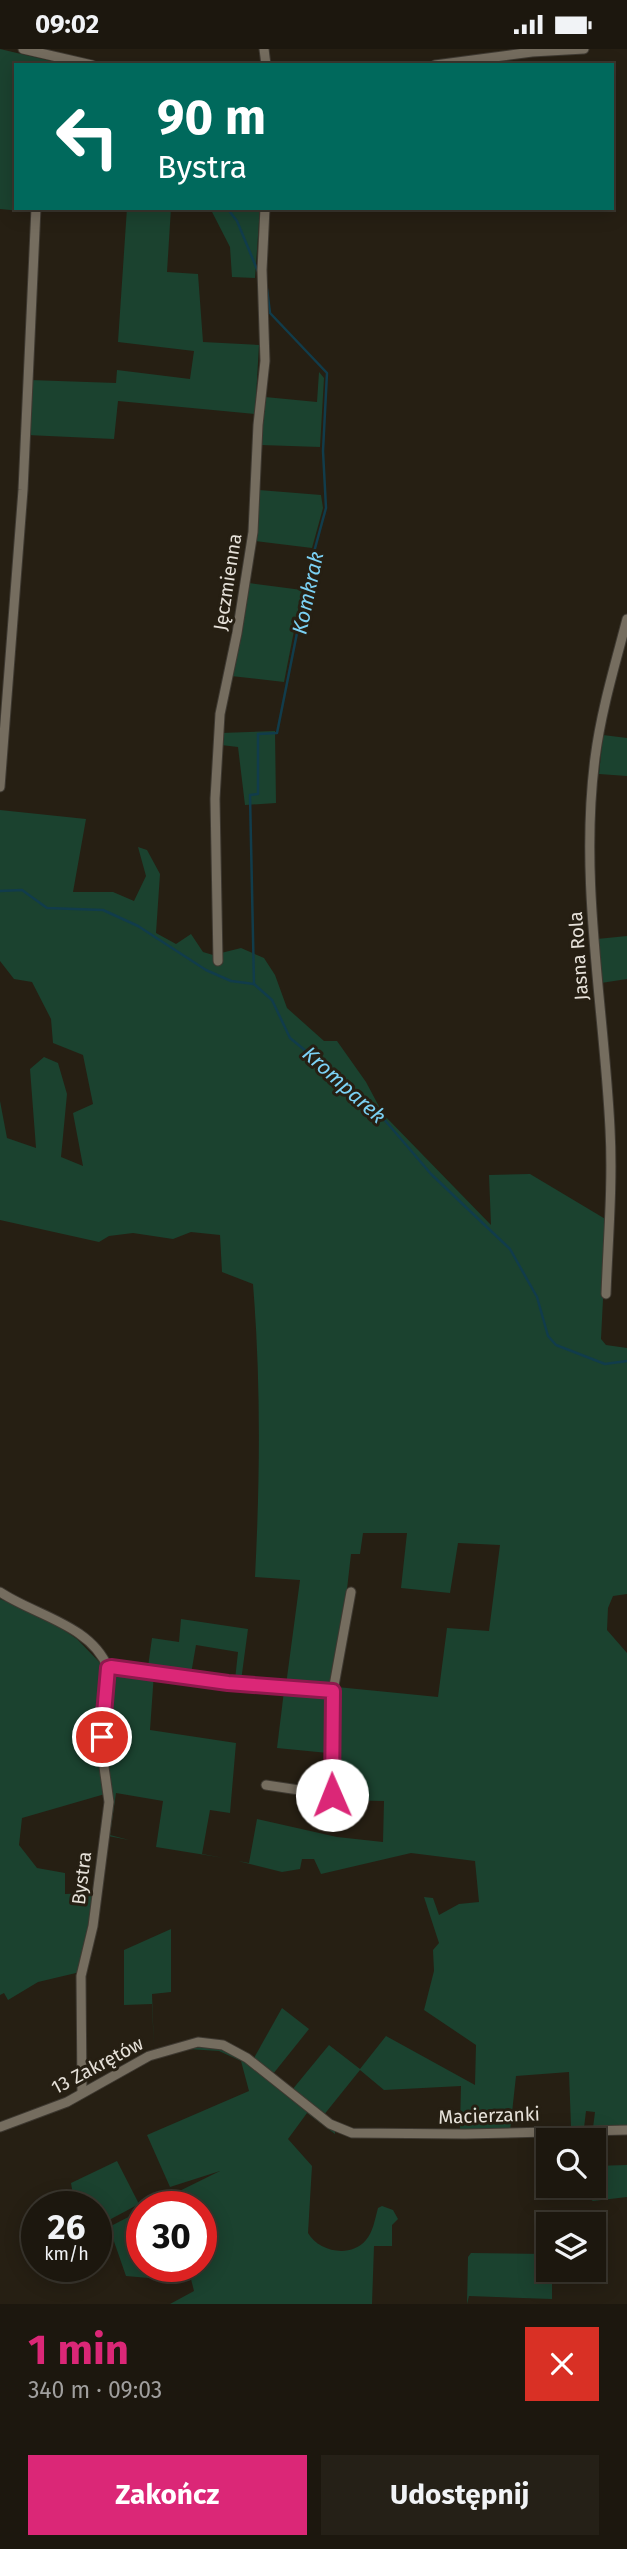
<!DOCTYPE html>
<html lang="pl">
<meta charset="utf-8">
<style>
:root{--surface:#1c170e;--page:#252017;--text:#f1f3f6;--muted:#a09f9e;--line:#3a362e;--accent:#db2777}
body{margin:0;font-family:"Fira Sans",sans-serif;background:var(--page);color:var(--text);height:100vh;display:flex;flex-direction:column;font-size:26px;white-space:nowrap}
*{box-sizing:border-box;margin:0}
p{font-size:23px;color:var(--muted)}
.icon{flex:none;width:38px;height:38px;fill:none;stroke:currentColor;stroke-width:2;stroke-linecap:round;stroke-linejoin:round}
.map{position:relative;height:2255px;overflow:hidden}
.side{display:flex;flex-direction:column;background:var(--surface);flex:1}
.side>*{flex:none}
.top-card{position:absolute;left:14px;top:14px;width:600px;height:147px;border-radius:0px;box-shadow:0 4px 18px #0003,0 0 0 2px var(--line);background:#00695c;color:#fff;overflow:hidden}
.buttons{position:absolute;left:536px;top:2079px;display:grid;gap:14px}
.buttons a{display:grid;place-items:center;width:70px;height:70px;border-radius:0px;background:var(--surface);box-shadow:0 4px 18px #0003,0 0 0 2px var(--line);font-size:35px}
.speed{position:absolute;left:21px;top:2142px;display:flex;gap:14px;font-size:35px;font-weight:700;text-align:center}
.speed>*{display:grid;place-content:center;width:91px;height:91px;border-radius:50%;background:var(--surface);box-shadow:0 4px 18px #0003,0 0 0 2px var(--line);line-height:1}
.speed small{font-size:18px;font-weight:400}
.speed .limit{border:10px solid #d22;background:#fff;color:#111}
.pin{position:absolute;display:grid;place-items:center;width:60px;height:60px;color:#fff;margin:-30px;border:4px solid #fff;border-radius:50%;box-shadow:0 2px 7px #0007}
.me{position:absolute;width:77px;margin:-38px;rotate:359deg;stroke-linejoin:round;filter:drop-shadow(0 0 5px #0008)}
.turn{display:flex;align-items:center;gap:24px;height:147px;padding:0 28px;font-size:32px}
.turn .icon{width:91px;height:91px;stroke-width:2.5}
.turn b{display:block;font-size:49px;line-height:60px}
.round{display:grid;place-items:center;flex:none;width:74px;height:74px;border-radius:0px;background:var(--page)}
.headline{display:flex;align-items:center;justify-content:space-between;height:119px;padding:0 28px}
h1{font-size:42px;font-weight:700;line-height:52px;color:var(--accent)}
.primary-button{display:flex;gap:14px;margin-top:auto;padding:14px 28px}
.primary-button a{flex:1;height:80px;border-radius:0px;background:var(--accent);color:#fff;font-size:28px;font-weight:700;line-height:80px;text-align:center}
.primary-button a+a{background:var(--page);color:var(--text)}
.status{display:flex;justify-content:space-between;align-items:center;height:49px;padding:0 35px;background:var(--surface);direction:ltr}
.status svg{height:19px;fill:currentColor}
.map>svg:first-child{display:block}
.green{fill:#1b422f}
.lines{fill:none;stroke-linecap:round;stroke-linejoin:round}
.stream{stroke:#113c4b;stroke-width:2.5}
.minor-casing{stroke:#3e3931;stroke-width:11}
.minor{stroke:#756d5f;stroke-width:9}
.route-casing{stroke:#8e194d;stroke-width:18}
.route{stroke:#db2777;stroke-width:12}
.labels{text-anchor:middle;stroke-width:6;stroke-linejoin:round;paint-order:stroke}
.street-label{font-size:19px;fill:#e6e1d9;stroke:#261f13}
.water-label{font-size:21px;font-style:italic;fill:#7bd1f4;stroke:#261f13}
</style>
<div class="status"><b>09:02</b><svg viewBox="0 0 49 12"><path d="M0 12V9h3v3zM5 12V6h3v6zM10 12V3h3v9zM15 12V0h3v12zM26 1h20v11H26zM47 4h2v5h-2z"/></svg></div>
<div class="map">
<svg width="627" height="2255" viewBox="0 0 627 2255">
<rect width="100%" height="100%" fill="#261f13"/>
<g class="green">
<path d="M0,0L51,12L50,16H16V159H31V163L0,160Z"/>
<path d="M127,159H171L167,223L198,225L203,293L259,296L255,365L118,352L114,390L27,386L30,331L116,334L117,321L190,330L194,302L118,293Z"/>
<path d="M210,159H260L255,229L232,228L230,198Z"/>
<path d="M319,323L324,329L320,398L261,396L265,348L317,353Z"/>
<path d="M259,441L321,446L323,459L312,499L255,492Z"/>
<path d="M249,534L302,541L284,633L231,627Z"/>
<path d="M275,682L276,754L245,756L238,698L221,696V684Z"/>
<path d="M603,686L627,689V727L599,725Z"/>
<path d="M0,761L86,770L73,843H113L134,852L146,827L138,798L147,801L160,825L156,884L176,895L191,885L203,903L213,906L241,899L264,909L275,926L287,959L324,992H337L366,1033L383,1065L491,1176L489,1126L530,1125L607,1171L601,1290L606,1296L627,1299V1545L613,1547L608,1559L607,1581L627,1604V2079H593L595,2063L586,2062L584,2079L523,2080L571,2078L569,2023L516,2027L510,2082L407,2081L460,2080L461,2037L384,2041L360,2021L323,2067L292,2041L329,1996L360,2020L386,1987L475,2036L476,1996L424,1961L434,1922L433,1901L439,1894L424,1848L433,1849L439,1866L459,1855L479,1853L475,1812L411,1804L321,1825L314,1810H302L300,1820L282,1823L238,1812L249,1814L257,1770L337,1788L383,1793L384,1752L337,1751L333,1688L337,1638L438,1648L447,1579L489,1582L500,1496L458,1494L450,1544L401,1539L407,1484H363L360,1505H351L342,1584L330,1638L286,1636L300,1531L255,1528C260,1430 261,1334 253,1235L222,1223L220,1186L191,1183L173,1190L133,1184L109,1187L99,1193L0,1171V1052L7,1089L36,1099L30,1020L44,1008L58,1014L67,1045L61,1108L83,1117L73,1064L93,1055L83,1006L53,994L51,970L32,933L14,930L0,912Z"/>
<path d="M627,887V930L601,934L597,890Z"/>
<path d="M0,1550L44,1568L77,1590L105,1619L99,1687L105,1745L22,1769L19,1796L37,1819L65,1824V1845L93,1844L97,1810L89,1888L85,1890L77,1923L78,1947L76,1924L38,1933L8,1951L4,1944L0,1946Z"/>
<path d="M181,1570L248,1580L241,1632L235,1631L238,1603L196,1596L191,1625L148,1618L152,1589L179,1593Z"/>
<path d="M114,1621L154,1624L150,1681L236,1694L230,1764L210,1761L202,1805L224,1809L156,1798L163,1752L116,1744L110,1786L129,1791L108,1787L103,1707Z"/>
<path d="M284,1642L328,1644V1704L277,1699Z"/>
<path d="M171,1880V1943L152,1945L154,2000L152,1955L124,1956V1901Z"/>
<path d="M282,1959L309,1980L273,2025L254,2009Z"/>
<path d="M215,1996L245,2010L335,2082V2085L307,2064L288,2090L312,2117L308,2184C318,2202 350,2210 366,2191C373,2183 375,2170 378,2159L382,2157L393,2161L398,2170L392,2176V2197H374L372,2255H170L194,2242L191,2230L183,2224L160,2230L126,2227L109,2178L142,2161V2217H201V2158H147L220,2122L170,2138L147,2086L249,2042L241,2012L219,2002L188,2000Z"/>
<path d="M117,2112L139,2155L96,2178V2158H75L71,2134Z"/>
<path d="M627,2116V2148L593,2152L571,2138L593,2137V2117Z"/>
<path d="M471,2204L545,2205L548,2208V2221H552V2250L469,2247L467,2255L468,2208Z"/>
</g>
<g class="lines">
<g class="stream">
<path d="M227,159L237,172L259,225"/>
<path d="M0,842L22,841L47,859L103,861L138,877L206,921L231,932L254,935L272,951L290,989L371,1055L431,1125L510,1200L537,1248L548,1287L556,1296L605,1315L627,1312"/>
<path d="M254,935L250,746L258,745V685L277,684L311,514L326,459L323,402L327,324L270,264L267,240"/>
</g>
<g class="minor-casing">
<g id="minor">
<path d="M23,0L92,16"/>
<path d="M264,0L266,16"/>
<path d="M435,16L532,3L584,0"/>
<path d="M0,738L23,441L36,159"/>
<path d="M218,912L215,750L220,665L237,584L253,483L258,376L265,312L262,221L265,159"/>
<path d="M606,1245C608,1190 613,1135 610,1080C604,957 579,833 595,709C601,662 615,616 627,570"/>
<path d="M0,1543C34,1566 91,1576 108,1619L101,1697L109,1753L93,1877L81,1927L82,2044"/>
<path d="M108,1619L119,1617L228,1634L333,1642"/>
<path d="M266,1736L332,1746L333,1642L351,1543"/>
<path d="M0,2078L67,2053L149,2007L198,1993L223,1996L247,2009L330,2075L352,2084L465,2085L627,2081"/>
</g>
</g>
<use href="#minor" class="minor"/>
</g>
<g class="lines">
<g class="route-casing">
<path id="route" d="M102,1688L108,1619L111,1618L228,1634L333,1642L332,1746"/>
</g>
<use href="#route" class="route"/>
</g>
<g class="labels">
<g class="street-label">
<text transform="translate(227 533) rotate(-81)" y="7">Jęczmienna</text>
<text transform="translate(578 907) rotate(-94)" y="7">Jasna Rola</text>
<text transform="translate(81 1829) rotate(-83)" y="7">Bystra</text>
<text transform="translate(97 2016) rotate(-28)" y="7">13 Zakrętów</text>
<text transform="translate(489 2066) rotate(-2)" y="7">Macierzanki</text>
</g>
<g class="water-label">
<text transform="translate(308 544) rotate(-78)" y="7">Komkrak</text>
<text transform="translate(344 1036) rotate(42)" y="7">Kromparek</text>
</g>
</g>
</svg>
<div class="buttons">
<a><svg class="icon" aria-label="search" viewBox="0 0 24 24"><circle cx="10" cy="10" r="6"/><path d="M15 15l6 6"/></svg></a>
<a><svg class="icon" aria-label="layers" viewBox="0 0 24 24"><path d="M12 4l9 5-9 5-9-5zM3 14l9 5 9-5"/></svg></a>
</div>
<div class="speed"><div>26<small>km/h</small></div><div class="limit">30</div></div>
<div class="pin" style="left:102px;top:1688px;background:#d93025"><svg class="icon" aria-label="arrive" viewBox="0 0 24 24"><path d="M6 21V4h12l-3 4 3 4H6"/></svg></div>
<svg class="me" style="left:332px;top:1746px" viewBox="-20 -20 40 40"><circle r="19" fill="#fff"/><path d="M0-13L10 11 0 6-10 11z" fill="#db2777"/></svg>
<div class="top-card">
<div class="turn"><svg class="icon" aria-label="left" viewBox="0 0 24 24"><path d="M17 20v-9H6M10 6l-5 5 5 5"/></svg><div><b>90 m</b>Bystra</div></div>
</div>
</div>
<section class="side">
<div class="headline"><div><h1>1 min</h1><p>340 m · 09:03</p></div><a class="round" style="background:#d93025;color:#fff"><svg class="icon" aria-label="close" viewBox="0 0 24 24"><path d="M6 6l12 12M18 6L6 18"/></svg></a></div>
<div class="primary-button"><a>Zakończ</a><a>Udostępnij</a></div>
</section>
